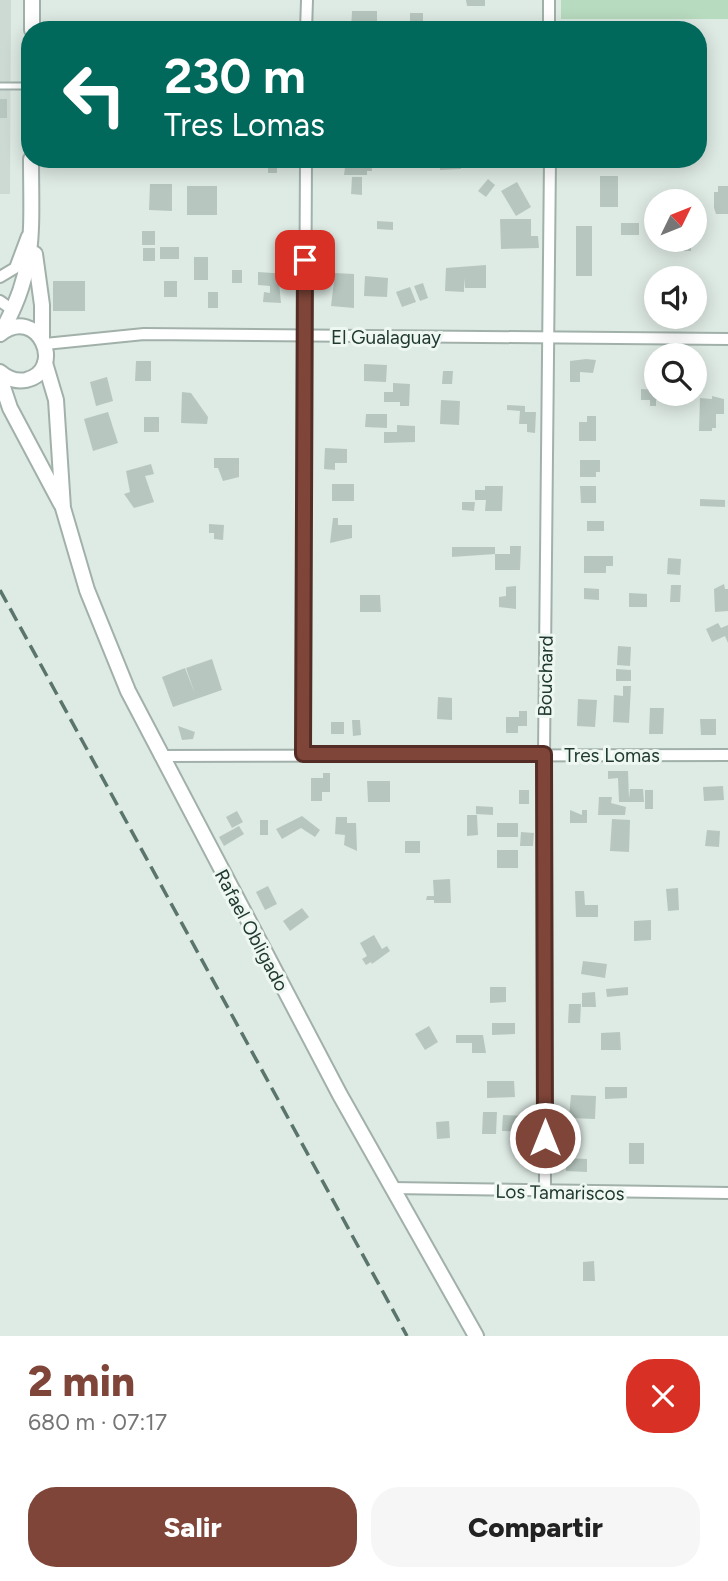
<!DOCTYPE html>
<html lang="es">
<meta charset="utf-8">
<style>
:root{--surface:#fff;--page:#f6f6f6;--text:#222;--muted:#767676;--accent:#7f4539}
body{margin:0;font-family:Figtree,sans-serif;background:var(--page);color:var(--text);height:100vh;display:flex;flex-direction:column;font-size:26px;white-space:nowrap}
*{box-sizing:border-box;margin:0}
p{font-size:23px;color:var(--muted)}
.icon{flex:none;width:38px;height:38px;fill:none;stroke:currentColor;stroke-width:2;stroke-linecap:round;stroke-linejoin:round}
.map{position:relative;height:1336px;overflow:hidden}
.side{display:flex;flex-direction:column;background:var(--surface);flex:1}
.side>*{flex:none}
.hud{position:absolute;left:21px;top:21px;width:686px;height:147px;border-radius:28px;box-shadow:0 4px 18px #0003;background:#00695c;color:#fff;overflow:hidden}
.needle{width:46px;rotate:47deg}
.tools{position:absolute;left:644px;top:189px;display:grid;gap:14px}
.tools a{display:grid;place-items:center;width:63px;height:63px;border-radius:50%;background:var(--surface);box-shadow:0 4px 18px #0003;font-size:35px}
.pin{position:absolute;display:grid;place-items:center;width:60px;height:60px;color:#fff;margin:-30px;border-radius:14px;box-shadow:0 4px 10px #0006}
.me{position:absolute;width:77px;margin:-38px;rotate:0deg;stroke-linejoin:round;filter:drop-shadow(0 0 5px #0008)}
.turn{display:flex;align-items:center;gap:24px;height:147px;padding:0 28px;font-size:32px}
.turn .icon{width:91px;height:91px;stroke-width:2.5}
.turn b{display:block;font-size:49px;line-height:60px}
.round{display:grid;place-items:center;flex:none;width:74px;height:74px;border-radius:28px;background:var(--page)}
.summary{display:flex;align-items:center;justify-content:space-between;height:119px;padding:0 28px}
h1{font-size:42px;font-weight:800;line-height:52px;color:var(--accent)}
.action{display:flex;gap:14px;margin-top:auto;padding:14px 28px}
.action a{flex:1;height:80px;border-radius:28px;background:var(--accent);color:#fff;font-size:28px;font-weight:800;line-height:80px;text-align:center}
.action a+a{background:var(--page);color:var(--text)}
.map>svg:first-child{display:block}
.built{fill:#cddad3}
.green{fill:#b7dbbe}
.building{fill:#b7c7bf}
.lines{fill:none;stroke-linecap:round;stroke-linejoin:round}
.service-casing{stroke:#a1b1aa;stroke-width:9}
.minor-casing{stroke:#a1b1aa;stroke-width:14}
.tertiary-casing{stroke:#a1b1aa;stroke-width:18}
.service{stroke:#fff;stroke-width:5}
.minor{stroke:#fff;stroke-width:10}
.tertiary{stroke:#fff;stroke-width:14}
.rail{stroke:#5a756c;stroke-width:3.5;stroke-dasharray:14 7;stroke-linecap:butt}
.route-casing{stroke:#532d25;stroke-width:18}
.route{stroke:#7f4539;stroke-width:12}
.labels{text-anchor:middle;stroke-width:6;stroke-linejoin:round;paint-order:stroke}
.street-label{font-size:19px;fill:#203930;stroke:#eef7f2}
</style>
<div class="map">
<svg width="728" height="1336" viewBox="0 0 728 1336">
<rect width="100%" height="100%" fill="#deeae4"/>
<path class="built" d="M0,0H11L10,194H0Z"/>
<rect class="green" x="561" y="0" width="167" height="19"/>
<g class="building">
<path d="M466,0H485V6H467Z"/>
<path d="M352,11H377V29H351Z"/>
<path d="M410,13H423V29L410,30Z"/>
<rect x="0" y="99" width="7" height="19"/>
<rect x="268" y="159" width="9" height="14"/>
<path d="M447,159H461V169L440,170V160Z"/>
<path d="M346,160H371L372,171H367V175H344Z"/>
<rect x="600" y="176" width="18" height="31"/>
<path d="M352,177H362V195L351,194Z"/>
<path d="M488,179L495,185L486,197L478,191Z"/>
<path d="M517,182L531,207L516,216L501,191Z"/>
<path d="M150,184H172V211L149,210Z"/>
<rect x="187" y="186" width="30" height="29"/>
<path d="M718,186H728V214H716L714,208V192H718Z"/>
<path d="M500,219H531V236H538L539,248L501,249Z"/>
<path d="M377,221L393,222V230L377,229Z"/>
<rect x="621" y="223" width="18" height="12"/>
<rect x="576" y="226" width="16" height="50"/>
<rect x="142" y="231" width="13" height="14"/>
<rect x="674" y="240" width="17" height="11"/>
<rect x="160" y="247" width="19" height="12"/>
<rect x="143" y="248" width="12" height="13"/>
<rect x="194" y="257" width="14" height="23"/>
<path d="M486,265V288H465L464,278V292L445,291L446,268Z"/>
<rect x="232" y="270" width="10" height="13"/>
<path d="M258,272L288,274V283H279L281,303L263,302L264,292L270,293V286L258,285Z"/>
<path d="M335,273L354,274V308L331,306Z"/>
<path d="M365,276L388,278L387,297L364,296Z"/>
<rect x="53" y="281" width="32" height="30"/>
<rect x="164" y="281" width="13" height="16"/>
<path d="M423,283L428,298L420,301L414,286Z"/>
<path d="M410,287L416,302L402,307L396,292Z"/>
<rect x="208" y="292" width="10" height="16"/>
<path d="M586,359L596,360L593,373L580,372V382H570V361Z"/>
<path d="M136,361H151V381H135Z"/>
<path d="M364,364L387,365L386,382L364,381Z"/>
<path d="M443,371H453L452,384H442Z"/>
<path d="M107,377L113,401L96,406L90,382Z"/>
<path d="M393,383L410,384L409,406H400V402H384V392H393Z"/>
<path d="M641,389L656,390V394H663V400H656V406H650V400H641Z"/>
<path d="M182,392L191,393L208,417L207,424L181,423Z"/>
<path d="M712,396L724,399V414H716V428H712V431H699L700,398L712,399Z"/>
<path d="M441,400L460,401L459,425L440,424Z"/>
<path d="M507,405L525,406V412H536L535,433L527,432V424H519L520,411L507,410Z"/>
<path d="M108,412L118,443L93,451L84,419Z"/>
<path d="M366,414H387V428L365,427Z"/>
<path d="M587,416H596V441H579V422H587Z"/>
<rect x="144" y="417" width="15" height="15"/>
<path d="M397,425L415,426V442L384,443V432H397Z"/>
<path d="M325,448L347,449V463H335V470L324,469Z"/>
<path d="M214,458H239V477L223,481L218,468H214Z"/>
<path d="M580,460H600V472H596V477H580Z"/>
<path d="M151,464L154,474L145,476L154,502L134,508L124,494L130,492L126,471Z"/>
<rect x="332" y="484" width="22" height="17"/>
<path d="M485,486H503L502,511H485L486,500H475V490H485Z"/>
<path d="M580,486H596V503H581Z"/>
<path d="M700,499L725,500V507L700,506Z"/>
<path d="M462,502H475L474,511L462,510Z"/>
<path d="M333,518H338V525H352V538L330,543Z"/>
<rect x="587" y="521" width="17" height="10"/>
<path d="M209,524L224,525L223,540L214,539V533H209Z"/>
<path d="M510,546H521L520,570H495V554H510Z"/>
<path d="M452,547H495V554L452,557Z"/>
<path d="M584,556H613V566H606V573H584Z"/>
<path d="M668,558L681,559L680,575L667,574Z"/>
<path d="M724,584L725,589H728V611L715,612L714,589Z"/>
<path d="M671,585H681L680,602H670Z"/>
<path d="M516,586V609L499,607V597L506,596V587Z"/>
<path d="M584,588L599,589V600L584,599Z"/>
<path d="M629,593L647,594V607H629Z"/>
<path d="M360,595H380L381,612H360Z"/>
<path d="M718,623L721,628L728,625V643L725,636L712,642L706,629Z"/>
<path d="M618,646L631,647L630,666L617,665Z"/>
<path d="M212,659L222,690L173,707L162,677L185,668L195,694L186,668Z"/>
<path d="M616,669L631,670V681H616Z"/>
<path d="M623,686H631L629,723L613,722L614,695L623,696Z"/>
<path d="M438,697L452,698V720L437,719Z"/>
<path d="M578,699L597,700L595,727L577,726Z"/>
<path d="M650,708H664L663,734H649Z"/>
<path d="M519,711H527V726H518V733H506V717H519Z"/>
<path d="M700,719H716V735H701Z"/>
<path d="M352,720H360L361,735L353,736Z"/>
<rect x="331" y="722" width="13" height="12"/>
<path d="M178,726L195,732L193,739L182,740Z"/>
<path d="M608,771H628L629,799L630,789H643L644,802H619L618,778L608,779Z"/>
<path d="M323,773H330V792H322V801H311V778H323Z"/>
<path d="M367,781H390V802H368Z"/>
<path d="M723,786L724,800L704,801L703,787Z"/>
<rect x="519" y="790" width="10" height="14"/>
<rect x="645" y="790" width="8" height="19"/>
<path d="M599,797H612L611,803L626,807L625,815H598Z"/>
<path d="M476,806L493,807V815L476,814Z"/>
<path d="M570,810L582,815V810H587V823H570Z"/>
<path d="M237,811L243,822L232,828L226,817Z"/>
<path d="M467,815H477L478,835L467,836Z"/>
<path d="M302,816L320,830L315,837L301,828L282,839L276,829Z"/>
<path d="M336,817H347V823H356L357,851L344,845L345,835L335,834Z"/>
<path d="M612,819L630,820L629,852L610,851Z"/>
<rect x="260" y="820" width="8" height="15"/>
<rect x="497" y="823" width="21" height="14"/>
<path d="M239,826L244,834L224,846L219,837Z"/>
<path d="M707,830L720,831L719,847L705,846Z"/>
<path d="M521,832L534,833L533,846H520Z"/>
<rect x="405" y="841" width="15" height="12"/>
<rect x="497" y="850" width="21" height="18"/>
<path d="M450,879L451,903H434V900H426L427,896H434L433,880Z"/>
<path d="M268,886L277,904L265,910L256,892Z"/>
<path d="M678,888L679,910L668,911L666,889Z"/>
<path d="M575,891H584L585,905H598V917H576Z"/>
<path d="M302,908L309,917L290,931L283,921Z"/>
<path d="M651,920V940L634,941V921Z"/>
<path d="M374,935L382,949L387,946L390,951L372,964L371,962L366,965L362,959L367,956L360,943Z"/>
<path d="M583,961L607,964L605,978L581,974Z"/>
<path d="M490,987H506V1002L490,1003Z"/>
<path d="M628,987V995L607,997L606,989Z"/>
<path d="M595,992L596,1007H582V993Z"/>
<path d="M569,1004H581L580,1023H568Z"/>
<path d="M492,1023H515V1034L492,1035Z"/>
<path d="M429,1026L438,1042L425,1050L415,1034Z"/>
<path d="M620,1032L621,1050H601V1033Z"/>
<path d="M456,1035H483L486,1053H472V1043H456Z"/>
<path d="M487,1081H514L515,1097L487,1098Z"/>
<path d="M605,1087H627V1098L605,1099Z"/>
<path d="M571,1095L596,1096L595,1119L569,1118Z"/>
<path d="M483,1112H497L496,1134H482Z"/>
<path d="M503,1115L526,1116L525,1132L502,1131Z"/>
<path d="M449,1121L450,1138L437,1139L436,1122Z"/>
<rect x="629" y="1143" width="15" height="21"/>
<path d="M566,1158L587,1159V1172L566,1171Z"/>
<path d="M594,1261L595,1281H583V1262Z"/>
</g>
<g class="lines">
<g class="service-casing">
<path id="service" d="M0,86H30"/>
</g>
<g class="minor-casing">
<g id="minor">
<path d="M549,0V30"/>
<path d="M306,30L307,0"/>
<path d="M0,277L15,268L27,236"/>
<path d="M0,301L14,311"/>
<path d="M45,344L144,334L728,339"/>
<path d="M303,753L306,159"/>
<path d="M160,756L728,755"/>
<path d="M391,1188L728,1193"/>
<path d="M545,1192L544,754L550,159"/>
</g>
</g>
<g class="tertiary-casing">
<g id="tertiary">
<path d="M32,30V0"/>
<path d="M35,254L42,305V339"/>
<path d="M0,334C37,272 31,229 31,159"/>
<path d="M0,334C38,304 67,370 26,380C16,382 7,378 0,372"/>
<path d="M45,363L56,400L63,508L87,590L128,691L340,1095L476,1336"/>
<path d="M0,378L10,408L61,504"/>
</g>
</g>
<use href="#service" class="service"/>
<use href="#minor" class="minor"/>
<use href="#tertiary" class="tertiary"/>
<path class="rail" d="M0,590L407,1336"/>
</g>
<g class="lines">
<g class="route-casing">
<path id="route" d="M305,260L303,754H544L545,1138"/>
</g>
<use href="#route" class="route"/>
</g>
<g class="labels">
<g class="street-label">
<text x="386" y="344">El Gualaguay</text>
<text transform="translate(545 676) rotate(-89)" y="7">Bouchard</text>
<text x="612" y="762">Tres Lomas</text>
<text transform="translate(252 930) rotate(62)" y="7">Rafael Obligado</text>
<text transform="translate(560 1192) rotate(1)" y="7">Los Tamariscos</text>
</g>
</g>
</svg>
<div class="tools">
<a><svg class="needle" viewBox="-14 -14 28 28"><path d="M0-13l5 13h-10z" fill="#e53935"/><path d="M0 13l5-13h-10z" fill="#767676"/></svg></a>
<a><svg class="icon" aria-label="sound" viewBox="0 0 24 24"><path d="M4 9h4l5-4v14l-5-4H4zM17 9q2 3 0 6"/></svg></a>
<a><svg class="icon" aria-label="search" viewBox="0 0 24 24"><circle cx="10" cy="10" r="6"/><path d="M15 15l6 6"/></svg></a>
</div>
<div class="pin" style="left:305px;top:260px;background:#d93025"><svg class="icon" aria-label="arrive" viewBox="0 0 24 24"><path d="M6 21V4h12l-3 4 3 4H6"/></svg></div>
<svg class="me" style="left:545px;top:1138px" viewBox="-20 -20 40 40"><circle r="17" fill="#7f4539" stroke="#fff" stroke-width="3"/><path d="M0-11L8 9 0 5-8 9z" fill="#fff"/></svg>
<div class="hud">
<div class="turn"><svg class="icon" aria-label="left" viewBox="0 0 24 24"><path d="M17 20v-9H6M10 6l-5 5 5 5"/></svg><div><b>230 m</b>Tres Lomas</div></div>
</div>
</div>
<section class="side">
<div class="summary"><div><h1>2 min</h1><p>680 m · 07:17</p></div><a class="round" style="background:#d93025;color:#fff"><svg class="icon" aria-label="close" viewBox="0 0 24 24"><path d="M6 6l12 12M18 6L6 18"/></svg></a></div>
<div class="action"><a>Salir</a><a>Compartir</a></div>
</section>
